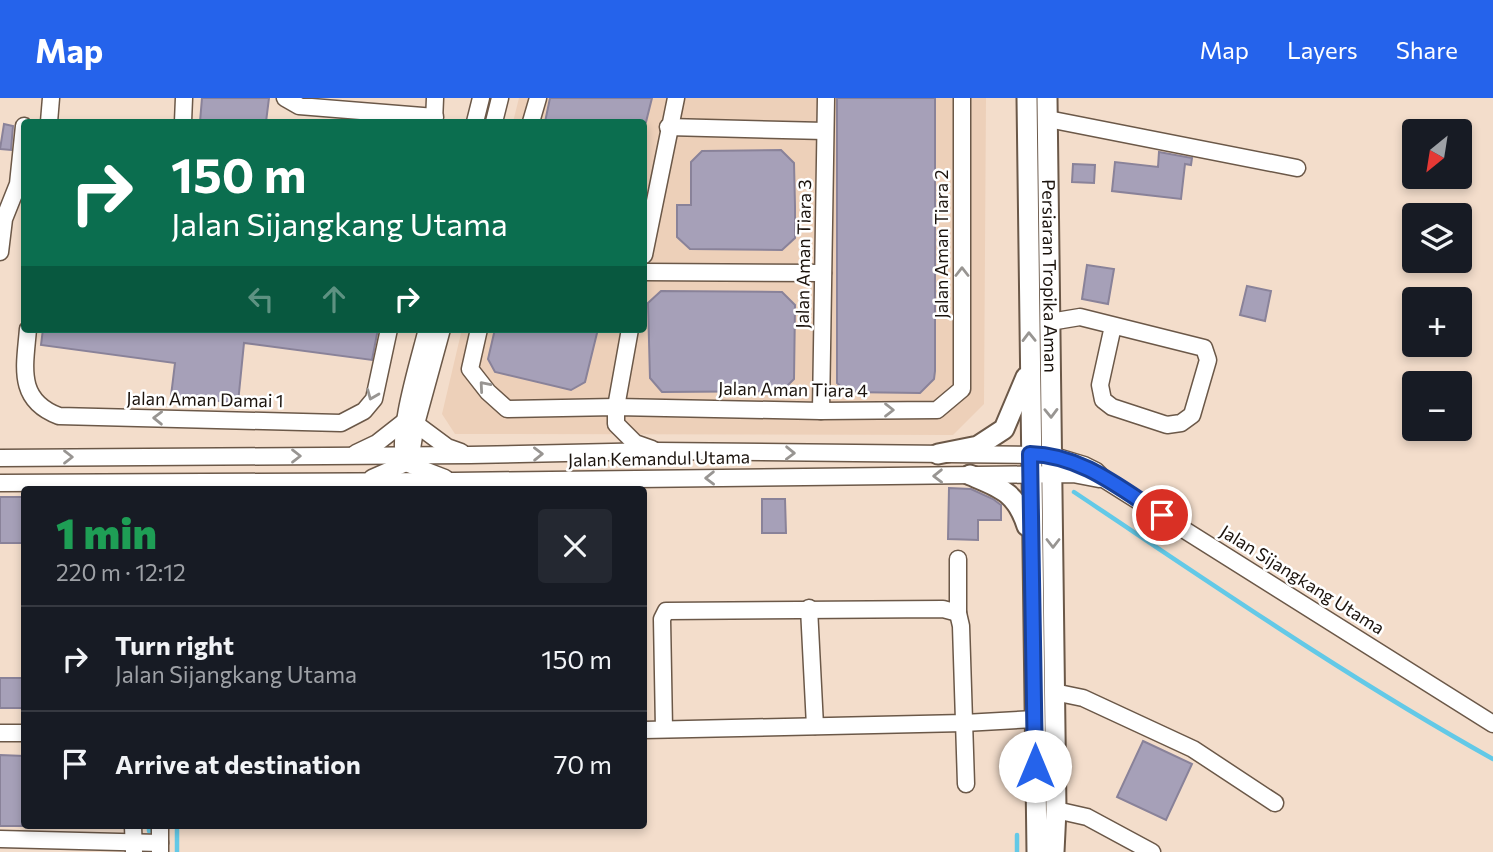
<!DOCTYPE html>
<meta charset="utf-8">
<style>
:root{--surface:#171b24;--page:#242831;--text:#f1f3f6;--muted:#9ea1a6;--line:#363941;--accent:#2563eb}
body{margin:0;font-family:Commissioner,sans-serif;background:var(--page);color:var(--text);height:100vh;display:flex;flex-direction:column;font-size:26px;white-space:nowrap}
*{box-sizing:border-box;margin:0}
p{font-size:23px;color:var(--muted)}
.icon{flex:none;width:38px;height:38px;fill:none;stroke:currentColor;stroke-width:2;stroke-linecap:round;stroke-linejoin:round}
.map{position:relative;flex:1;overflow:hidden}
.details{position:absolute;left:21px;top:388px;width:626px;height:343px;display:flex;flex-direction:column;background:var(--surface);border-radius:7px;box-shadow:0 4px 10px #0003}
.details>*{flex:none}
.hud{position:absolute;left:21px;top:21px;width:626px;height:214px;border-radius:7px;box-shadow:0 4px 10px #0003;background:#0b6e4f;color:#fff;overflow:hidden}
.needle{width:46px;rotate:210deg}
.fabs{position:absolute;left:1402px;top:21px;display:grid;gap:14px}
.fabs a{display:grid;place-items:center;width:70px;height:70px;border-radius:7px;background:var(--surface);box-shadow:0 4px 10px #0003;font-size:35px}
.pin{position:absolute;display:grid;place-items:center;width:60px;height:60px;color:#fff;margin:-30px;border:4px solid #fff;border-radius:50%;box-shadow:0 2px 7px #0007}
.me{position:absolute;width:77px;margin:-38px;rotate:0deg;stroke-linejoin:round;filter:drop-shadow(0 0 5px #0008)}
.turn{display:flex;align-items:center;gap:24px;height:147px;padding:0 35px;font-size:32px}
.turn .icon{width:91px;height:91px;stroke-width:2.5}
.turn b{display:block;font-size:49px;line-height:60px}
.lanes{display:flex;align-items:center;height:66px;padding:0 35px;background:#0003;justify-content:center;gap:35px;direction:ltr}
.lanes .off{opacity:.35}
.round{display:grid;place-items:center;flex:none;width:74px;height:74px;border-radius:7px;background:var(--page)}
.overview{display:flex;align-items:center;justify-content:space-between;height:119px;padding:0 35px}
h1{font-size:42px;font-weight:800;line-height:52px;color:#1e9e55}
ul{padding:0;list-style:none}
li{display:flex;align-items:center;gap:21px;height:105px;padding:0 35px;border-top:2px solid var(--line)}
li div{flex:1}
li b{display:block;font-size:26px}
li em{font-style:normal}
header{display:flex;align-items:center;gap:42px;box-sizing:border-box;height:98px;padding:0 35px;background:var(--accent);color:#fff}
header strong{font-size:33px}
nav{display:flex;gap:38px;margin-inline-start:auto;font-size:24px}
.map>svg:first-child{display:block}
.built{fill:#edd0b9}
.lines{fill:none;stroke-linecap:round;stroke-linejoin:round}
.stream{stroke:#63c9e7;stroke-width:4.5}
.building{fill:#a6a0b8;stroke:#898299;stroke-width:2}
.minor-casing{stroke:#6b5848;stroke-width:19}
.major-casing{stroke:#6b5848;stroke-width:23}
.minor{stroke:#fff;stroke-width:16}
.major{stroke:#fff;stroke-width:19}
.oneway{stroke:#989592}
.route-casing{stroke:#184099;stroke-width:18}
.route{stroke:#2563eb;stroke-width:12}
.labels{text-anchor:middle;stroke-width:5;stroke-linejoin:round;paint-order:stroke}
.street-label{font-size:18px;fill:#1b130d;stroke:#fff}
</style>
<header>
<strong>Map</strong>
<nav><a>Map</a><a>Layers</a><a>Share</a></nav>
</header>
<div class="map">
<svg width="1493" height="754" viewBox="0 0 1493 754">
<rect width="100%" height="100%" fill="#f3ddcb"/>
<path class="built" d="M519,0H986L984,306L953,337L455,336L442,316L462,231H644V24H513Z"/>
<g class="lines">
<g class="stream">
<path d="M1074,394C1212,486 1348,580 1493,661"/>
<path d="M149,733V728"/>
<path d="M1017,737V754"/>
<path d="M177,754V728"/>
</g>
</g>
<g class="building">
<path d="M202,0H269L266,24H200Z"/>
<path d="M550,0H652L646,24H545Z"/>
<path d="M837,0H935V273L934,281L920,295L847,294L837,285Z"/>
<path d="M4,26L13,28L11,52L0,51Z"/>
<path d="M781,52L794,65L795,108V140L782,152L690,151L677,139V107H691V64L702,53Z"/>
<path d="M1159,54L1192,60L1191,67L1185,66L1181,101L1112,93L1115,64L1158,69Z"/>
<path d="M1073,66L1095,67L1094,85L1072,84Z"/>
<path d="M1087,167L1114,171L1108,206L1082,201Z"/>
<path d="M1247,188L1271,193L1265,223L1240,217Z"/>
<path d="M661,193L782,194L795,207L794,281L782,293L662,294L650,280L648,205Z"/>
<path d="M43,231H378L372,262L244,245L238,305L171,298L175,265L41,247Z"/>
<path d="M495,231H598L585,284L571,292L495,274L488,261Z"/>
<path d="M949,390L971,391L993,401L1001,407V422H978V442L948,441Z"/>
<rect x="0" y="399" width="24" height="46"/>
<path d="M762,401H785L786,435H762Z"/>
<rect x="0" y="580" width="24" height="30"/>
<path d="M1143,643L1192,666L1166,722L1117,699Z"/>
<path d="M0,657L24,658V728H0Z"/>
</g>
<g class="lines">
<g class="minor-casing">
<g id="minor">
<path d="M285,0L299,8L435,19"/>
<path d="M1048,21L1297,70"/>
<path d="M49,24L51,0"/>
<path d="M183,24L184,0"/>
<path d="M434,24L435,0"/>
<path d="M475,24L481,0"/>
<path d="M494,24L500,0"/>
<path d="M531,24L538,0"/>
<path d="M668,29L825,33"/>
<path d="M0,154L4,121L18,86L24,28"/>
<path d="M644,157L676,0"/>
<path d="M644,174L823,175"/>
<path d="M1050,224L1080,219L1204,250L1208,262L1192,317L1181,325L1167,327L1112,309L1103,302L1100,287L1113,228"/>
<path d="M28,231C25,268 16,302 59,318L341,325L364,313L374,301L389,231"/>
<path d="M427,231C420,260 394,341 406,365L445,380"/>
<path d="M479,231L470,271L488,294L507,311L616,309L821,313L937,312L962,291V0"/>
<path d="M630,231L616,309V326L635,345L652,351"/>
<path d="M821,313L826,0"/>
<path d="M416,326L447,349L461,354"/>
<path d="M356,355L377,345L405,323"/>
<path d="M0,360L470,357L657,353L1051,357L1084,367L1096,373L1105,382L1493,626"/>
<path d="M372,380L406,365L411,357L416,326L442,231"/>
<path d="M0,385L454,383L1073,376L1099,381"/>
<path d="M958,461V515L961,528L966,686"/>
<path d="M809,510L815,628"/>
<path d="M1054,594L1083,600L1193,651L1275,705"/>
<path d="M664,631L662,521L666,513L943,511L958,515"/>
<path d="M644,632L964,625L1035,621"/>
<path d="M0,635H24"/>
<path d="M1056,712L1087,719L1152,754"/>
<path d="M133,728L134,754"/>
<path d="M0,741L160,745"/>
<path d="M160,754V728"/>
</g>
</g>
<g class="major-casing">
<g id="major">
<path d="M1027,0L1037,754"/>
<path id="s1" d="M1047,0L1056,712L1054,754"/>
<path d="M938,356L978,348L1004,331L1026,279"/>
<path d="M970,377C1001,390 1016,394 1027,428"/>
</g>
</g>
<use href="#minor" class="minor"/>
<use href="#major" class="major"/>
</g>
<defs><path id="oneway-chevron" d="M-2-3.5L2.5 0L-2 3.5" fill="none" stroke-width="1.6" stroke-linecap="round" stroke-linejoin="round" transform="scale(1.75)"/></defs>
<g class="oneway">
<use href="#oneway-chevron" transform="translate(962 174) rotate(-90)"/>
<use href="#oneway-chevron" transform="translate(1029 239) rotate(-91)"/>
<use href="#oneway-chevron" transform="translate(484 288) rotate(-131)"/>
<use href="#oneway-chevron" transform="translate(372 297) rotate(112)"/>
<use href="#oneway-chevron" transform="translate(889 312)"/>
<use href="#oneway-chevron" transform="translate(1051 315) rotate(89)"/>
<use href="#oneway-chevron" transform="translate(158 320) rotate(-179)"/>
<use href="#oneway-chevron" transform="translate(790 355) rotate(1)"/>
<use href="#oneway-chevron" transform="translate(538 356) rotate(-1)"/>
<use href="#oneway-chevron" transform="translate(296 358)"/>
<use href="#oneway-chevron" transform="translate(68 359)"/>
<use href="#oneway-chevron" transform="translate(938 378) rotate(179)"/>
<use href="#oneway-chevron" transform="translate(710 380) rotate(179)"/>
<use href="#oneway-chevron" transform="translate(1053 445) rotate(90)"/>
</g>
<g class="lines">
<g class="route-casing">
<path id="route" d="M1035,668L1030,356C1081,357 1120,390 1162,417"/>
</g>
<use href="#route" class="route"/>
</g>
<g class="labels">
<g class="street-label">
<text transform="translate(942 146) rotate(-90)" y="6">Jalan Aman Tiara 2</text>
<text transform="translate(804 156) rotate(-89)" y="6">Jalan Aman Tiara 3</text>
<text dy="6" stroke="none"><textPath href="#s1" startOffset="178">Persiaran Tropika Aman</textPath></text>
<text transform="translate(793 292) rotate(1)" y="6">Jalan Aman Tiara 4</text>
<text transform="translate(205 302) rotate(1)" y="6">Jalan Aman Damai 1</text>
<text transform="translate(659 361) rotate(-1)" y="6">Jalan Kemandul Utama</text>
<text transform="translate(1302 482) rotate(32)" y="6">Jalan Sijangkang Utama</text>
</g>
</g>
</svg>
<div class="fabs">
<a><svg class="needle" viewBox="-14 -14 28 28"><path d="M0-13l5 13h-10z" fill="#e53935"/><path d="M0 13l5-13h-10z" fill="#9ea1a6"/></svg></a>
<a><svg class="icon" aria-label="layers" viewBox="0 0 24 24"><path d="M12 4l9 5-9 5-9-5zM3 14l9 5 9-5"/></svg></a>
<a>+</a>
<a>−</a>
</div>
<div class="pin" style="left:1162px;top:417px;background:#d93025"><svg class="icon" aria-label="arrive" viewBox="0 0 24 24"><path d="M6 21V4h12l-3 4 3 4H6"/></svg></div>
<svg class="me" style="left:1035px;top:668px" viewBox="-20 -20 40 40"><circle r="19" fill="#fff"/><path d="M0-13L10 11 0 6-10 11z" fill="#2563eb"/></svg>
<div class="hud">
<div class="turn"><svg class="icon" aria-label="right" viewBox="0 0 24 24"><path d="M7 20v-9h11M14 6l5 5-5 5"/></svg><div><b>150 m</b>Jalan Sijangkang Utama</div></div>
<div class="lanes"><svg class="icon off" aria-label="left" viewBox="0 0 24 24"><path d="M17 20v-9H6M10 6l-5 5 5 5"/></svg><svg class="icon off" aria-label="ahead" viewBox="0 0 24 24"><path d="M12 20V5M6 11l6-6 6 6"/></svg><svg class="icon" aria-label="right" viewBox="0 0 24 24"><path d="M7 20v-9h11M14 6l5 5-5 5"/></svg></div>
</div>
<section class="details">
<div class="overview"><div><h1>1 min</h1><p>220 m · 12:12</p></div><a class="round"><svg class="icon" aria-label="close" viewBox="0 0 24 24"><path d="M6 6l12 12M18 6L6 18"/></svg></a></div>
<ul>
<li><svg class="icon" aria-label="right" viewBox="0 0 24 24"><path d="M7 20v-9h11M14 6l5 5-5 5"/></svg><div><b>Turn right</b><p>Jalan Sijangkang Utama</p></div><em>150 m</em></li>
<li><svg class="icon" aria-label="arrive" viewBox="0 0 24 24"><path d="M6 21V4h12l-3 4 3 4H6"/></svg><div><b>Arrive at destination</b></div><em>70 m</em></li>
</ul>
</section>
</div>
